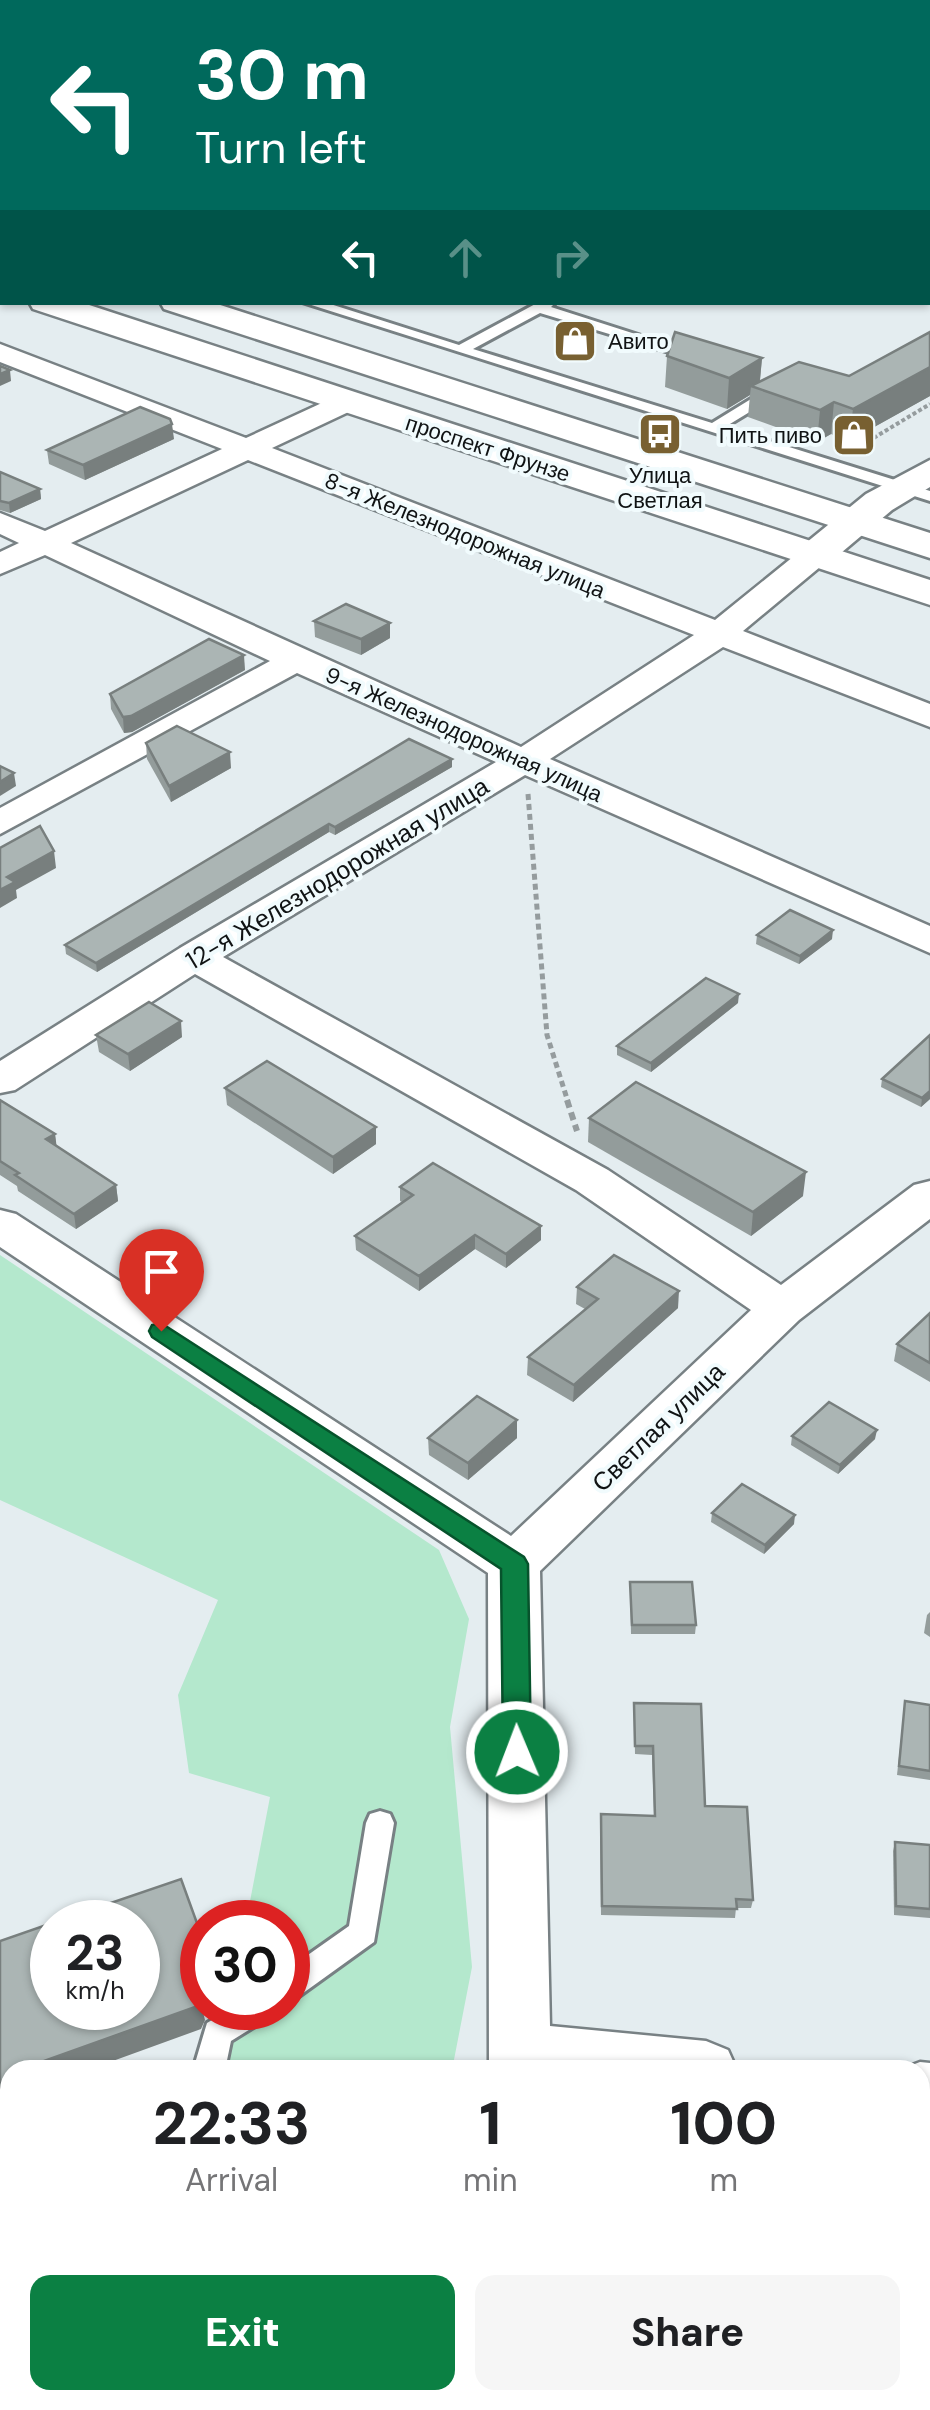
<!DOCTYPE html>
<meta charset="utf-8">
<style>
:root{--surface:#fff;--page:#f6f6f6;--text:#202124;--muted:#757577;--accent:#0b8043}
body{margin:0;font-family:"DM Sans",sans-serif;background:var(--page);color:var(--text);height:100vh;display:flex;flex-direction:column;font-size:38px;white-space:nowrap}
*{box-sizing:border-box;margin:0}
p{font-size:32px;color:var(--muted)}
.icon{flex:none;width:55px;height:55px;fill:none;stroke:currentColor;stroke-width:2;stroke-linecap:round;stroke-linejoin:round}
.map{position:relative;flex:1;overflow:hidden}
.drawer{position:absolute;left:0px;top:2060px;width:930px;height:350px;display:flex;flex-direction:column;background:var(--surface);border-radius:30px 30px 0 0;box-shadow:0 2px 8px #0004}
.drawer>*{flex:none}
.hud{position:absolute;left:0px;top:0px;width:930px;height:305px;box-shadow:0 2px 8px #0004;background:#00695c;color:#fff;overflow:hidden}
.speed{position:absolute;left:30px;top:1900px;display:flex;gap:20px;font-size:50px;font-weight:700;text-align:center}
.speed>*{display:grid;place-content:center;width:130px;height:130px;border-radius:50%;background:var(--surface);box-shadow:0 2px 8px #0004;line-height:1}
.speed small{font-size:25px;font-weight:400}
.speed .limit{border:15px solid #d22;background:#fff;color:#111}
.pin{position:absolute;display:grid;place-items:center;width:85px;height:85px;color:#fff;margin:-102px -42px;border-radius:50% 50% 50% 0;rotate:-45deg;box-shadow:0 0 10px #0007}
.pin .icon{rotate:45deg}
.me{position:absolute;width:110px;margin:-55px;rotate:359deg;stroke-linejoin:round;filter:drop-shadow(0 0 8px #0008)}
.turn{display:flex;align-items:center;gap:35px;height:210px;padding:0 30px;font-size:45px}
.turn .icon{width:130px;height:130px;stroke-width:2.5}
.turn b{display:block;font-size:70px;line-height:85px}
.lanes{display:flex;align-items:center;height:95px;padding:0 30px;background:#0003;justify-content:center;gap:50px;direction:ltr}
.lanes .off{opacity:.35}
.eta{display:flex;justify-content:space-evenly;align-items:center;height:170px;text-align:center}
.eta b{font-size:60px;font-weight:800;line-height:70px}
.button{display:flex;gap:20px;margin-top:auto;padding:20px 30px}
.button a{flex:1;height:115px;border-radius:20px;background:var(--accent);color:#fff;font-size:40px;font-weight:800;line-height:115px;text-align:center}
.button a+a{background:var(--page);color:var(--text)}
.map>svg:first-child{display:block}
.green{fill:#b4e8cd}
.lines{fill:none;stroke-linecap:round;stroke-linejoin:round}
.service-casing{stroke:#788184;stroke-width:6}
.minor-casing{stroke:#788184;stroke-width:5}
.tertiary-casing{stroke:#788184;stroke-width:5}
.secondary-casing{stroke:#788184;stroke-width:5}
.path-far2{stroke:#959c9e;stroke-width:4;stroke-dasharray:4 2.5;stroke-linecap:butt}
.path-far1{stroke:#959c9e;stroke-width:5;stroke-dasharray:6 4;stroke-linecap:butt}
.path{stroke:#959c9e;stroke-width:6;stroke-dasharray:8 5;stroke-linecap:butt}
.service{fill:#fff;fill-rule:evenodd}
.minor{fill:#fff;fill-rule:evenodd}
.tertiary{fill:#fff;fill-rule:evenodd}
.secondary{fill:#fff;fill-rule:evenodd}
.wall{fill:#939c9b}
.shaded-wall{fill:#787f7e}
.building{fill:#abb5b4;stroke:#787f7e;stroke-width:2.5}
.route{fill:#0b8043;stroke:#07532c;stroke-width:2.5}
.labels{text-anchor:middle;stroke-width:8;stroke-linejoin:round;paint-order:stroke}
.far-poi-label{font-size:22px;fill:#101314;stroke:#f1fbfd;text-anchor:start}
.far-street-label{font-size:22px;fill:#101314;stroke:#f1fbfd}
.street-label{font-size:25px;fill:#101314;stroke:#f1fbfd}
</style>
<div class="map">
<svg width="930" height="2410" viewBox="0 0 930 2410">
<rect width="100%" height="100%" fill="#e4edf0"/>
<path class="green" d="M0,1255L439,1550L469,1619L450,1727L472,1967L452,2070H218L230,2008H288V1922H246L270,1797L189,1773L178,1695L218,1600L0,1500Z"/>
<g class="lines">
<g class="service-casing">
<g id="service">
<path d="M804,0H824L825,2H806Z"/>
<path d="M0,204L2,205V213L0,212Z"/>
<path d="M928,248L930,249V257L928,256Z"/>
<path d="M302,302H324L459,345L539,302H556L551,307L707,357L695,360L540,313L473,349L712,423L769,388H779V394L725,427L930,491V501Z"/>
<path d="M380,1811L390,1814L394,1823L374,1942L299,1996L288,1999V1969L349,1926L366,1823L370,1814Z"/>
<path d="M232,2008H272L268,2018L231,2041L225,2070H193L207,2023Z"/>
<path d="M10,2218V2251L0,2255V2222Z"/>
<path d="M195,2400H244L240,2410H191Z"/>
</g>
</g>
<g class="minor-casing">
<g id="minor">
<path d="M291,0H323L325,2H293Z"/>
<path d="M0,344L246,438L337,396H357L362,402L357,408L272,448L715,620L804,548H826L831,555L826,562L743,631L930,704V727L723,647L550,759L930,926V953L525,775L223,957L608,1170L781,1285L914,1185L930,1181V1219L799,1320L540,1571L550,2026L706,2041L728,2050L737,2070H489L488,1573L0,1247V1210L16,1214L511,1536L751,1310L576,1190L195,974L15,1090L0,1093V1061L180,948L496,762L297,673L0,834V808L270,661L45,555L0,574V552L19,543L0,534V513L45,531L222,449L0,362ZM248,460L694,635L521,747L71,543Z"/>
<path d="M920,2062L930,2063V2121L920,2120V2070H899Z"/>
<rect x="471" y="2400" width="68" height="10"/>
</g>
</g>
<g class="tertiary-casing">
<g id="tertiary">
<path d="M2,120V138L0,139V121Z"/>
<path d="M930,460V487L892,510L829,563H801L795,555L801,547L866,494Z"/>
</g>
</g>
<g class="secondary-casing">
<g id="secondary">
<path d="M0,236L2,237V257L0,256Z"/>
<path d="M0,278L2,279V299L0,298Z"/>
<path d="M29,302H80L930,580V605L33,309Z"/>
<path d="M160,302H211L930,533V558L164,309Z"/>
</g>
</g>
<path class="path-far2" d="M857,448L930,404"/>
<path class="path-far1" d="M528,794L547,1035L568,1102"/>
<path class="path" d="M567,1100L577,1131"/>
<use href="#service" class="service"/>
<use href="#minor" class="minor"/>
<use href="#tertiary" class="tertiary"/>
<use href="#secondary" class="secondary"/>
</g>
<g class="wall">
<path d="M861,0H930L928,3V5L930,6V50L928,49V2H870Z"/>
<path d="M0,21L2,22V95L0,94Z"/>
<path d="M930,134V201L928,200V135Z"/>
<path d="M930,332V396L849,441L831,434L817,442L748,417L750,395L727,409L665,387L667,356L762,358L760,381L849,376Z"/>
<path d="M174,439L85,480L49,464L47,450Z"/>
<path d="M0,472L40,489L41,499L10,513L0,510Z"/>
<path d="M314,621L390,638L361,655L315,637Z"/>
<path d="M245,670L132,732L124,733L111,709L110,694Z"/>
<path d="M146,743L231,768L171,802L147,759Z"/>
<path d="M452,759V767L335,835L329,832L97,972L66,954L65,945Z"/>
<path d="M757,935L832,939L799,964L756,944Z"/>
<path d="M738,1003L651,1072L617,1055V1046Z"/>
<path d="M96,1035L182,1037L130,1071L99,1052Z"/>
<path d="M882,1079L930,1099L921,1107L881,1087Z"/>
<path d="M225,1088L376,1144L333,1174L227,1105Z"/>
<path d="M0,1100L55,1134L56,1146L116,1185L118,1201L76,1229L18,1191L17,1186L0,1175Z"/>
<path d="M589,1118L803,1196L751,1236L588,1142Z"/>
<path d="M400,1187L541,1226V1240L506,1268L475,1249L419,1291L356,1250L355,1236L402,1202L400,1201Z"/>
<path d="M577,1287L678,1308L573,1402L527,1375L528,1357L585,1309L576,1304Z"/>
<path d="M930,1313V1382L894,1361L897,1344Z"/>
<path d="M792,1436L875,1439L838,1474L791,1445Z"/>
<path d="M428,1438H517L468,1480L429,1455Z"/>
<path d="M712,1513L794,1524L764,1554L711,1522Z"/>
<path d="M630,1582L696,1625L695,1634H631Z"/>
<path d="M930,1612V1637L924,1633L927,1615Z"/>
<path d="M905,1701L930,1705V1780L897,1775Z"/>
<path d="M634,1703L705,1806L753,1900L751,1908H736L735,1918L601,1915L600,1823L654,1815L652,1755L635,1754Z"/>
<path d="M895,1842L930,1845V1918L894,1915L893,1851Z"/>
<path d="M620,2400H818V2410H732V2405L620,2402Z"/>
</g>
<g class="shaded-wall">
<path d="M762,358L759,389L751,386L750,395L727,409L729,378Z"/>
<path d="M930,367V396L849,441L853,409Z"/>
<path d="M10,370L11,381L0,386V374Z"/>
<path d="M834,402L831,434L817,442L820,410Z"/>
<path d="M172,424L174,439L85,480L83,465Z"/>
<path d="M40,489L41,499L10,513L9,503Z"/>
<path d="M390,623V638L361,655V639Z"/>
<path d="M244,655L245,670L132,732L124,733L123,717Z"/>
<path d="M230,752L231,768L171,802L169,786Z"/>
<path d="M452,759V767L335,835V827Z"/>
<path d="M14,773L16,786L0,796V782Z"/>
<path d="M329,824V832L97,972L96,963Z"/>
<path d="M54,851L56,868L16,890L17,898L0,908V890L7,877Z"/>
<path d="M833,930L832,939L799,964L800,956Z"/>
<path d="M739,994L738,1003L651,1072V1063Z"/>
<path d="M181,1021L182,1037L130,1071L128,1054Z"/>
<path d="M930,1091V1099L921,1107L922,1098Z"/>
<path d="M376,1127V1144L333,1174V1157Z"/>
<path d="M55,1134L57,1149L46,1139Z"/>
<path d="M806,1172L803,1196L751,1236L753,1212Z"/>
<path d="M116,1185L118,1201L76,1229L74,1214Z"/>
<path d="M541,1226V1240L506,1268V1254Z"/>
<path d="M475,1235V1249L419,1291V1276Z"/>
<path d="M679,1291L678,1308L573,1402L574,1385Z"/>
<path d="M517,1420V1438L468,1480V1463Z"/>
<path d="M877,1430L875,1439L838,1474L840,1465Z"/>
<path d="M795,1515L794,1524L764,1554L765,1545Z"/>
<path d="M202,1955V1980L192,1984L189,1960Z"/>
<path d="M202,1996V2008L205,2020L201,2029L88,2070H42L41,2062Z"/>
<path d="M10,2165V2190L0,2194V2169Z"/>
<path d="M38,2400H92L69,2410H16Z"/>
</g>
<g class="building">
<path d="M390,0H442L451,2H382Z"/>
<path d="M877,0H930V3H928L930,27H928V2H871Z"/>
<path d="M0,21L2,22V44L0,43Z"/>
<path d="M2,56V74L0,73V61H2Z"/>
<path d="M930,134V182L928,181V135Z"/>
<path d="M675,332L762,358L729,378L667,356Z"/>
<path d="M930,332V367L853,409L834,402L820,410L751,386L799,362L849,376Z"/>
<path d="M0,366L10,370L0,374Z"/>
<path d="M140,407L170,419L172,424L83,465L47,450Z"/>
<path d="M0,472L40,489L9,503L0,501Z"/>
<path d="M346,604L390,623L361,639L314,621Z"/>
<path d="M209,639L244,655L131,716L123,717L110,694Z"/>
<path d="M177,726L230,752L169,786L146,743Z"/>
<path d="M409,739L452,759L335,827L329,824L96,963L65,945Z"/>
<path d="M0,766L14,773L0,782Z"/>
<path d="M40,826L54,851L7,877L15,882L0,890V848Z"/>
<path d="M790,910L833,930L800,956L757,935Z"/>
<path d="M706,978L739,994L651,1063L617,1046Z"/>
<path d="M149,1002L181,1021L128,1054L96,1035Z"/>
<path d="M930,1035V1091L922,1098L882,1079Z"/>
<path d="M267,1061L376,1127L333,1157L225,1088Z"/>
<path d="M636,1082L806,1172L753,1212L589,1118Z"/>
<path d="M0,1100L55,1134L46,1139L116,1185L74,1214L15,1175L19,1173L0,1161Z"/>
<path d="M433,1163L541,1226L506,1254L475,1235L419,1276L355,1236L413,1195L400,1187Z"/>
<path d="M614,1255L679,1291L574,1385L528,1357L598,1299L577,1287Z"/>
<path d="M930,1313V1363L897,1344Z"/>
<path d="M477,1396L517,1420L468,1463L428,1438Z"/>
<path d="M829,1402L877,1430L840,1465L792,1436Z"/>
<path d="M742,1484L795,1515L765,1545L712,1513Z"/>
<path d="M630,1582H692L696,1625H632Z"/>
<path d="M905,1701L930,1705V1771L899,1766Z"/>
<path d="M634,1703L701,1704L705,1806L747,1807L753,1900L736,1899L737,1909L602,1906L601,1814L655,1816L653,1746H635Z"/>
<path d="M895,1842L930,1845V1909L896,1906Z"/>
<path d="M181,1879L202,1937V1955L189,1960L202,1996L198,2006L41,2062L42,2070H10V2165L0,2169V1941L52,1923V2008H138V1922H55Z"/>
<path d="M10,2301V2400H38L16,2410H2L0,2405V2305Z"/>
<path d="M735,2400H818V2410L735,2409Z"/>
</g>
<path class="route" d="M161,1323L524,1557L528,1564L531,1752L527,1760H507L503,1752L501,1569L152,1337L149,1331L152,1325Z"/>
<defs>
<g id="shop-square" transform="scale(2.25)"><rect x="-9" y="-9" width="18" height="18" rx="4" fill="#786031" stroke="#f1fbfd"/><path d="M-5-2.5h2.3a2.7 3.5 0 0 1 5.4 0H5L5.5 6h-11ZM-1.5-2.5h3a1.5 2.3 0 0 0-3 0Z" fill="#fff"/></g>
<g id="bus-square" transform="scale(2.25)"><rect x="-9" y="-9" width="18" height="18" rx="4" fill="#786031" stroke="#f1fbfd"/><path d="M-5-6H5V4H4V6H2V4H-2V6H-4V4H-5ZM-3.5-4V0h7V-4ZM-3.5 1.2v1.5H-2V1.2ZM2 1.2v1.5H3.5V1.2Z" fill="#fff"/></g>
</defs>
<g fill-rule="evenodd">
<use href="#shop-square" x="575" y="341"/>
<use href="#bus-square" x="660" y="434"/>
<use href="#shop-square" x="854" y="435"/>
</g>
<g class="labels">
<g class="far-poi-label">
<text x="608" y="349">Авито</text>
<text x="822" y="443" text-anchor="end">Пить пиво</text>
<text x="660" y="483" text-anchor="middle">Улица<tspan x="660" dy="25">Светлая</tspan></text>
</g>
<g class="far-street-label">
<text transform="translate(488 448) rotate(18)" y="8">проспект Фрунзе</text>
<text transform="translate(465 535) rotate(22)" y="8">8-я Железнодорожная улица</text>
<text transform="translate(464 734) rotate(24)" y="8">9-я Железнодорожная улица</text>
</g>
<g class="street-label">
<text transform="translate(337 873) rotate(-31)" y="9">12-я Железнодорожная улица</text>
<text transform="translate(658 1427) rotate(-44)" y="9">Светлая улица</text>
</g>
</g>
</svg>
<div class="speed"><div>23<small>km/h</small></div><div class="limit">30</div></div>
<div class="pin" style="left:161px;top:1331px;background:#d93025"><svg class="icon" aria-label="arrive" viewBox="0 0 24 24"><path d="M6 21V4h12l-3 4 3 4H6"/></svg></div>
<svg class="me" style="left:517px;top:1752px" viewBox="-20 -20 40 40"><circle r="17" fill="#0b8043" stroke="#fff" stroke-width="3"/><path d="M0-11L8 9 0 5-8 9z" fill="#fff"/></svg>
<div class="hud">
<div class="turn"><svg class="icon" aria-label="left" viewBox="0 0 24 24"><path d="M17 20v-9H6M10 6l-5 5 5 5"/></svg><div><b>30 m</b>Turn left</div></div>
<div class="lanes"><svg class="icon" aria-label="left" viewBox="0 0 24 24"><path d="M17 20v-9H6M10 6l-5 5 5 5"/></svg><svg class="icon off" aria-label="ahead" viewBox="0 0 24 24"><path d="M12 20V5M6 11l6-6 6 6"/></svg><svg class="icon off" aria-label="right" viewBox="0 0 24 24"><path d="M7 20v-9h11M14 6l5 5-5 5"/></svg></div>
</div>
<section class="drawer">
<div class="eta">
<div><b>22:33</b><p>Arrival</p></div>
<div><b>1</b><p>min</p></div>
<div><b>100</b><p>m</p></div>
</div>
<div class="button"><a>Exit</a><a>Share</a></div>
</section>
</div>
